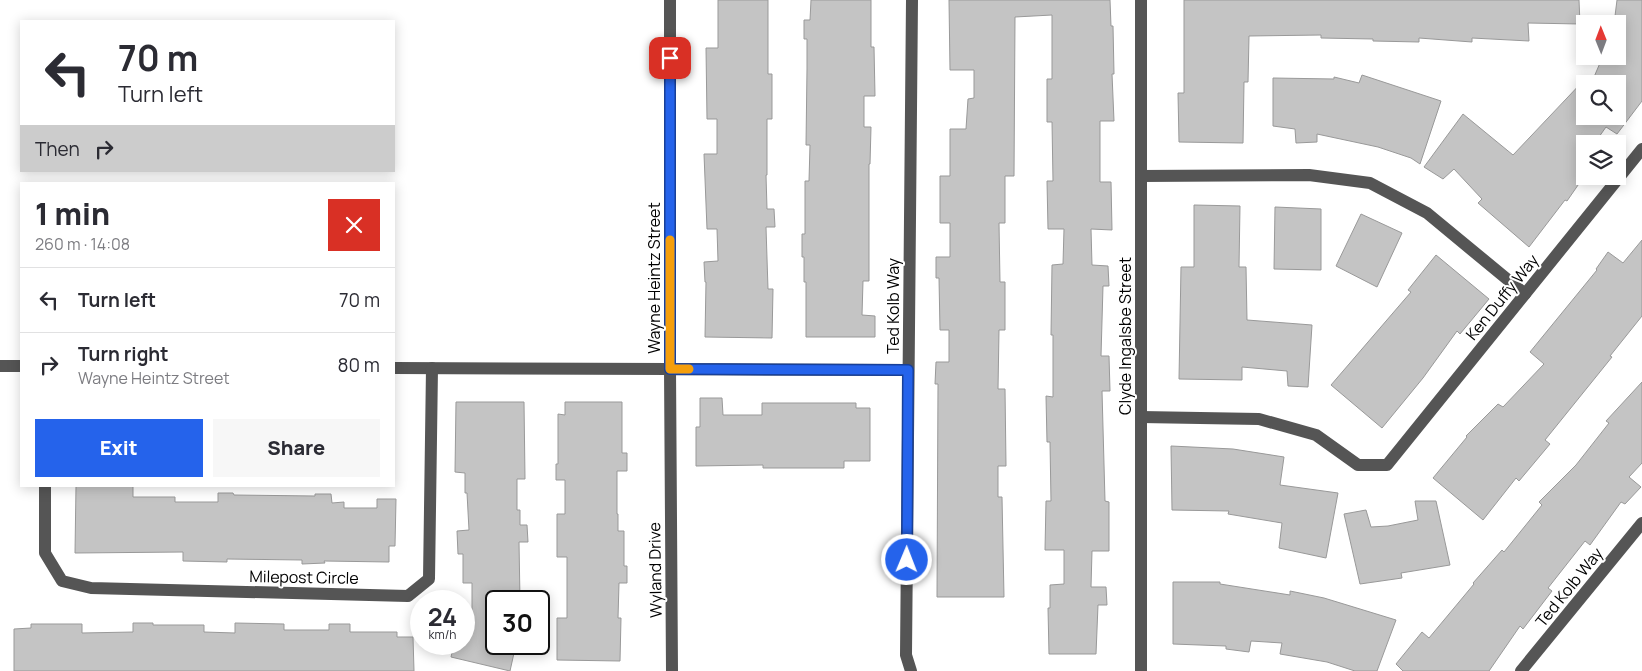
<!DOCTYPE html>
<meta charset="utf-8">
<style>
:root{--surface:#fff;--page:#f7f7f7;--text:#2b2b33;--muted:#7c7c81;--line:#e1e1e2;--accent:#2563eb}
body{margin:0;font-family:Manrope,sans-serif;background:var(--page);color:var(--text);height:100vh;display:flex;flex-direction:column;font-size:19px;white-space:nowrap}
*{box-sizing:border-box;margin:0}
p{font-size:16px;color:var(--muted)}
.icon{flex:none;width:28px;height:28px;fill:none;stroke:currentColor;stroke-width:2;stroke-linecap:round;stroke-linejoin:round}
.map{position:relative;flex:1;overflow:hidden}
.sheet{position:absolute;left:20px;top:182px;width:375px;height:305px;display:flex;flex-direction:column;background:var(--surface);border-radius:0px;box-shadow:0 2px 12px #0003}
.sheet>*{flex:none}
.hud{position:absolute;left:20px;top:20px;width:375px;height:152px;border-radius:0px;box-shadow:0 2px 12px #0003;background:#fff;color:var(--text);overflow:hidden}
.needle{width:32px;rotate:359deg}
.controls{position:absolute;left:1576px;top:15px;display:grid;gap:10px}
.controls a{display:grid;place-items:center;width:50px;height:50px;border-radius:0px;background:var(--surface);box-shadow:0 2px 12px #0003;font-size:25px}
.speed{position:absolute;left:410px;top:590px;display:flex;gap:10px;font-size:25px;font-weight:700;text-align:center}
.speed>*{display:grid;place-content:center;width:65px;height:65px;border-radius:50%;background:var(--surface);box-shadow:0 2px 12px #0003;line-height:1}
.speed small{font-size:12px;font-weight:400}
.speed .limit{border:2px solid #111;border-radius:8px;background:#fff;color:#111}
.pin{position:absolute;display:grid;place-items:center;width:42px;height:42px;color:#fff;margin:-21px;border-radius:10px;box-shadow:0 2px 8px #0006}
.me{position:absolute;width:55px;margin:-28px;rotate:1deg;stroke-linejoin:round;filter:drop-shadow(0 0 4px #0008)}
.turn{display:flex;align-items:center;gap:18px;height:105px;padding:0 15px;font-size:22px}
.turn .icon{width:65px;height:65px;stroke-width:2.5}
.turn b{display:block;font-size:35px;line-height:42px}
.then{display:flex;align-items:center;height:48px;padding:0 15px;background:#0003;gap:10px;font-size:19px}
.round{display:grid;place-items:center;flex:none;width:52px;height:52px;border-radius:0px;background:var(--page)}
.summary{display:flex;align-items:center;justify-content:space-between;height:85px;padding:0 15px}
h1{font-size:30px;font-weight:800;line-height:38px}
.primary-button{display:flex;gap:10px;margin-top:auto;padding:10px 15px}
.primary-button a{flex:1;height:58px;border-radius:0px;background:var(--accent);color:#fff;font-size:20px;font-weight:800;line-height:58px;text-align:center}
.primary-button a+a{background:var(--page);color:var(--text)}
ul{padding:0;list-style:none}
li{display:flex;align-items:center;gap:15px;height:65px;padding:0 15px;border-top:1px solid var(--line)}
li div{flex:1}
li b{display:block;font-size:19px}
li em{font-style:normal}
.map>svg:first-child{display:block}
.building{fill:#c4c4c4;stroke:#999}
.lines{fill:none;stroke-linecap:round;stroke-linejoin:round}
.minor{stroke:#555;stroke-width:12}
.route-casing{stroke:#184099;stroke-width:12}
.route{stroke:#2563eb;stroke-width:9}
.slow{stroke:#f59e0b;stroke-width:9}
.labels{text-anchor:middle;stroke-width:4;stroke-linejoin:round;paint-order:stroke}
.street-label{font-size:16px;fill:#000;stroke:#fff}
</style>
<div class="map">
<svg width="1642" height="671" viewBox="0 0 1642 671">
<rect width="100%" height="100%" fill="#fff"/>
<g class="building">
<path d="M718,0H768V74H772V119H767V175H766L767,209H774L775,227H766L768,289H773L772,338L705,337L706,282H705L704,262L718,261L717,229H707L704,154H717V119H707L706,48H718Z"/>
<path d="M811,0H871V47H874L875,96H864V127H871L870,164H869V281H863L862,315L875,316V337H806V282H804V257H802V234H805V181H809L810,145H806L807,69V39H804V20H810Z"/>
<path d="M949,0H1110L1111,26H1113L1114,74H1112L1114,121H1100V182H1111L1112,230L1091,229L1092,265L1108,266L1109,286H1103L1101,356H1109L1110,391H1102L1105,501L1109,502V551H1092L1091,587H1106L1107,605H1098L1096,654H1049L1048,608H1050V585L1064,584V550H1045L1046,501H1051L1050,442H1047L1046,396L1053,397V335H1051L1052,265L1063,264L1064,229H1048L1047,181H1053L1052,122H1047V79H1052V15L1015,17L1014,176H1005V223H999L1000,282H1005V330H999L998,389H1005L1006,466H998V497H1002L1004,597H937L938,384H935L936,362H949V330H940L939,278H936V257H950V223H940V176H950V129H966L968,99L974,98V70H950Z"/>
<path d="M1184,0H1579L1580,24L1528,23L1529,41L1472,38V42L1419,38V42L1373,41V39L1321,38V35L1249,36L1248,82H1244L1243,143L1179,142L1178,93H1184Z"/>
<path d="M1617,0H1642V101L1617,134L1606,127L1594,144H1585V175L1567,201L1565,200L1529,247L1478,203L1482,199L1454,169L1443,179L1424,167L1463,114L1513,155L1585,79V116H1618V84H1591L1603,56H1618V16H1615Z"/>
<path d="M1362,75L1441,101L1420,164L1411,158L1378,147L1317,134V142L1296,143L1295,129L1273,126V78L1334,79V77L1359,83Z"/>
<path d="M1194,205L1240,206L1239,267H1246L1247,320L1312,325L1308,387L1288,386L1287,371L1242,367V380L1179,379L1181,267H1194Z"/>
<path d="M1275,207L1321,209V270L1274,269Z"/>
<path d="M1361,214L1402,233L1377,287L1336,266Z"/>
<path d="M1642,240V316L1610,356L1612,357L1545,440L1550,444L1519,481L1516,478L1483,520L1433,478L1467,437L1466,436L1498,404L1503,407L1544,364L1530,352L1597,270L1596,269L1608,252L1623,263Z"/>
<path d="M1436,255L1489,299L1460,334L1457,331L1423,378L1382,428L1331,385L1411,292L1408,290Z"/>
<path d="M1642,382V463L1629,477L1641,487L1625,504L1621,502L1590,545L1585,541L1548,588L1552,591L1523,629L1520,626L1489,671H1403L1396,664L1422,632L1429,638L1474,584L1473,583L1502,550L1504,552L1542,505L1539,502L1576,465L1609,423L1606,421Z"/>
<path d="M700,398H722L723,415H762V403H856V408H870V461H844V468H763V465L696,466V427H700Z"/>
<path d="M456,402H524L525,479H517V510H520V525H527L528,542H519L520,601H496V644H516L510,671L451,657L454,644H464V617L472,619V583H463V554H458L457,531L469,530L467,493H465V473L455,472Z"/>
<path d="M565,402H622V453H627V471H617V514H618V531H624V566H627V583H619L618,618H621L620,661L557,660V618H567V557H557V514H565V480H556V464H558V414L565,415Z"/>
<path d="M1171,446L1233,449L1284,457L1280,485L1338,493L1326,558L1279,548L1282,523L1228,514L1229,511L1172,510Z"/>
<path d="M76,486H133V497H175V502H218V493H233L234,495L315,496V494H331L332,503L344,502V508H377V499H396L395,546H389V562L324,561L325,563L302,564V560L227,559V562L183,561V552L75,553Z"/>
<path d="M1415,501H1436L1450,565L1401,573L1402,578L1360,584L1344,514L1366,510L1371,527L1388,526L1418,520Z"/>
<path d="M1173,582H1220V584L1290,595V591L1324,598L1396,620L1377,671H1355L1327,662L1280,654L1282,643L1251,641L1249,652L1226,649V646L1173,644Z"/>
<path d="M133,623H153V625H204V632L235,633V623L284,624V630H329V624H350V632H397V637H413L414,671H14V629L31,628V624H82V633L133,632Z"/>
</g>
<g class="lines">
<g class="minor">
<path d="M1141,0V671"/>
<path d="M1141,176L1309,175L1370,183L1427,213L1525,294"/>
<path d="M0,366H21"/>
<path d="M394,368L670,369V0"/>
<path d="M1141,417L1259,419L1316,435L1358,465H1387L1642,149"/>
<path d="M45,486V553L62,581L91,588L408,596L429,579L432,368"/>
<path d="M672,671L670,369L908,370"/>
<path d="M911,671L906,655L912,0"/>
<path d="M1521,671L1642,523"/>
</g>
</g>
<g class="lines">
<g class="route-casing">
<path id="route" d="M670,58V369L908,370L907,560"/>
</g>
<use href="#route" class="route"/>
<path class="slow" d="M670,240V369H689"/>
</g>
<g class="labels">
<g class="street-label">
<text transform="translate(654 278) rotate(-90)" y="6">Wayne Heintz Street</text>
<text transform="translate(1502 297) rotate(-51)" y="6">Ken Duffy Way</text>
<text transform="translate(893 306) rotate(-90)" y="6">Ted Kolb Way</text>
<text transform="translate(1125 336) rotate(-90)" y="6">Clyde Ingalsbe Street</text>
<text transform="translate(655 570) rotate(-91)" y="6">Wyland Drive</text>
<text transform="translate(304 577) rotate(1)" y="6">Milepost Circle</text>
<text transform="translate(1569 587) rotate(-51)" y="6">Ted Kolb Way</text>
</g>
</g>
</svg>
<div class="controls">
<a><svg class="needle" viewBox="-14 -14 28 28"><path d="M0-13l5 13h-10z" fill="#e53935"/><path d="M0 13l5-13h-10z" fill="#7c7c81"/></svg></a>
<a><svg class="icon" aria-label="search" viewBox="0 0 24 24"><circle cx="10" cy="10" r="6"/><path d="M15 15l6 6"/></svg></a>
<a><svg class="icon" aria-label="layers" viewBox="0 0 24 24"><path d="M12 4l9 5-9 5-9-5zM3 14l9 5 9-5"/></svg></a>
</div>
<div class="speed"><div>24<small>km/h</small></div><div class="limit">30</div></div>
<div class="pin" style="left:670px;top:58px;background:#d93025"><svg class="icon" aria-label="arrive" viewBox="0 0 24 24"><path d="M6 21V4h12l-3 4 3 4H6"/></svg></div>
<svg class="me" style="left:907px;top:560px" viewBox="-20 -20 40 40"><circle r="17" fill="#2563eb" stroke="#fff" stroke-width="3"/><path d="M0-11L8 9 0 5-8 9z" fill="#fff"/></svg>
<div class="hud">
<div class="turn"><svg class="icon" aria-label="left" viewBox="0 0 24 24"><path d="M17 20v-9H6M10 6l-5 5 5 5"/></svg><div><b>70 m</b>Turn left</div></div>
<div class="then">Then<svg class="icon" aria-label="right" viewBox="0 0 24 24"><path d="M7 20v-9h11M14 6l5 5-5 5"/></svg></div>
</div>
<section class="sheet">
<div class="summary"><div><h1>1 min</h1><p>260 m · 14:08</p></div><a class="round" style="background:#d93025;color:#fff"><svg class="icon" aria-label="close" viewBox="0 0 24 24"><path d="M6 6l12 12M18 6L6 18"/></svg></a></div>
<ul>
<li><svg class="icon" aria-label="left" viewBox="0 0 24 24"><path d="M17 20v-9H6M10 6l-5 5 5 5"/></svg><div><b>Turn left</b></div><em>70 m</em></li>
<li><svg class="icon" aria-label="right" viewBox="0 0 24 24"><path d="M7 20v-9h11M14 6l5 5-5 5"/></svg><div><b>Turn right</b><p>Wayne Heintz Street</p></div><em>80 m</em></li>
</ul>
<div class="primary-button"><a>Exit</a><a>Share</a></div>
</section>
</div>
